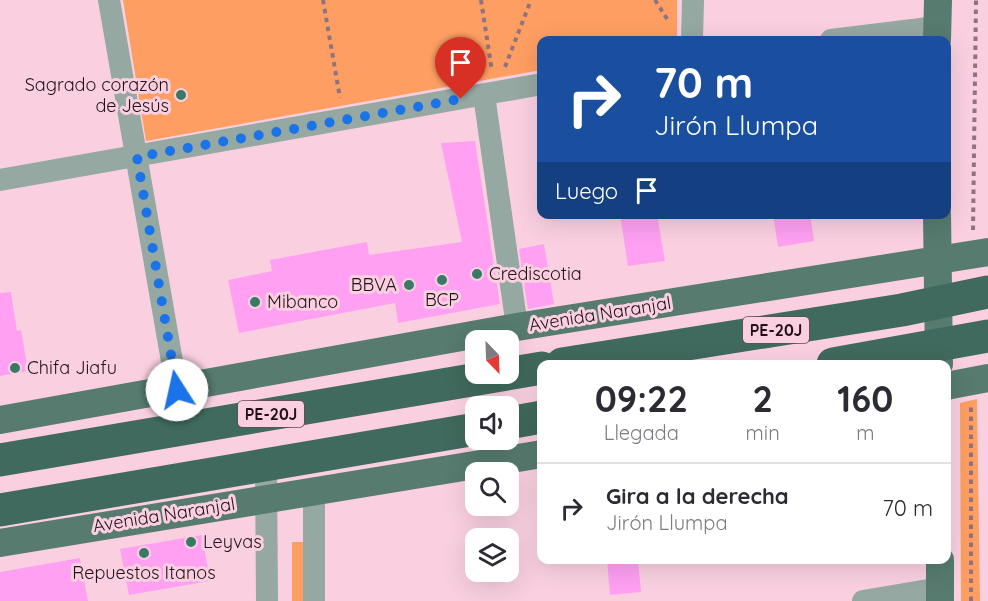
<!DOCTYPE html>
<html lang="es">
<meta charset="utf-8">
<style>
:root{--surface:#fff;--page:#f2f2f3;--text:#2b2b33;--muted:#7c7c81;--line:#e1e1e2}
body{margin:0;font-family:Quicksand,sans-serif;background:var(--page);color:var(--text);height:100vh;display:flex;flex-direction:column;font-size:22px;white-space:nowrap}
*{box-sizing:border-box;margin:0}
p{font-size:20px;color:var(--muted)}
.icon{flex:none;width:33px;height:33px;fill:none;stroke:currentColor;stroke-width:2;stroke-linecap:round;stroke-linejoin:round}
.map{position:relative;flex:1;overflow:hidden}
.side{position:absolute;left:537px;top:360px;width:414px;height:204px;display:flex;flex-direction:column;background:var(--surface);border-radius:12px;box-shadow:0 6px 24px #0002}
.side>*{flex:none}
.banner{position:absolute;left:537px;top:36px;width:414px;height:183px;border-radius:12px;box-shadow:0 6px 24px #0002;background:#1a4fa0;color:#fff;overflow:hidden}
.needle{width:39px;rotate:157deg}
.fabs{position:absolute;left:465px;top:330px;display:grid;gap:12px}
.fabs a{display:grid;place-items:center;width:54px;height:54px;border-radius:12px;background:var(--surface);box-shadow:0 6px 24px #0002;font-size:30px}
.pin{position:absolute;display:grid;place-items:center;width:51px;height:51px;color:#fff;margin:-62px -26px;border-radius:50% 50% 50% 0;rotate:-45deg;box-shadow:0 0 6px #0007}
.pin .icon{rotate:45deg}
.me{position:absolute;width:66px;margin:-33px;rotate:350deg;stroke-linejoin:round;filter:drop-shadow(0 0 4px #0008)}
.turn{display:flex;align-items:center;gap:21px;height:126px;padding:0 18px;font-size:27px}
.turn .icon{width:78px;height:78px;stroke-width:2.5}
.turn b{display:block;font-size:42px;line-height:51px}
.then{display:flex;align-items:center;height:57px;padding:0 18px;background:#0003;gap:12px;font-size:22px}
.eta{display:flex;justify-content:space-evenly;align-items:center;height:102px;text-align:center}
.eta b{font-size:36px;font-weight:700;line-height:42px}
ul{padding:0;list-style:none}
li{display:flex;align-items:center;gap:18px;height:90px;padding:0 18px;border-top:2px solid var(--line)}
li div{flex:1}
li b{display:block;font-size:22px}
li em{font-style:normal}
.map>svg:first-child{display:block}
.green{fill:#fe9e62}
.building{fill:#ffa0f3}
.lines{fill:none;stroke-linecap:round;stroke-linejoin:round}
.path{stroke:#90737f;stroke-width:4;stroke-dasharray:4.5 4.5;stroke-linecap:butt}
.minor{stroke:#95a8a1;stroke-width:22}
.major{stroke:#577b6f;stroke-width:28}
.highway{stroke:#406a5d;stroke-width:33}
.route{stroke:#1a73e8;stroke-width:10;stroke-dasharray:0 18}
.poi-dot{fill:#3a7966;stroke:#fad0e1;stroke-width:2}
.labels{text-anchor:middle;stroke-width:6;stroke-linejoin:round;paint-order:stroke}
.shield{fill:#fad0e1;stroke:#614a54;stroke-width:1.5}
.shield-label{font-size:16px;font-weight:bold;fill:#201118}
.poi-label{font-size:18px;fill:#201118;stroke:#fad0e1;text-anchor:start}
.street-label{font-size:18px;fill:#201118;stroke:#fad0e1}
</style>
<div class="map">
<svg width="988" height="601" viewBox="0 0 988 601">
<rect width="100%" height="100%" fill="#fad0e1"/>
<g class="green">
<path d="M123,0H677V40H542L541,70L146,141Z"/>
<path d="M977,399L980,601H961L960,403Z"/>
<rect x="292" y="542" width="14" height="59"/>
</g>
<g class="building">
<path d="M475,141L500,304L398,323L395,303L239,333L228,280L272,271L270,260L367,242L369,255L462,242L441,143Z"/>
<path d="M620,214H657L665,261L628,266Z"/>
<path d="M773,214H810L814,241L778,247Z"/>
<path d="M544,244L554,304L528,309L519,249Z"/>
<path d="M11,292L17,331L21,330L28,371L0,376V293Z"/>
<path d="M202,535L210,581L129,595L120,549Z"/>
<path d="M80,558L88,601H0V572Z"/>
<path d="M607,560H638L641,592L610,595Z"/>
</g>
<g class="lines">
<g class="path">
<path d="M323,0L340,98"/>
<path d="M481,0L492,71"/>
<path d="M655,0L669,22"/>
<path d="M505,67L531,0"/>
<path d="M973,230L976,0"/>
<path d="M971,601V406"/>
</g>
<g class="minor">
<path d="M109,0L177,390"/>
<path d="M692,40L693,0"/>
<path d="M831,40L937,27"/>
<path d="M484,95L517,327"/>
<path d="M0,180L542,84"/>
<path d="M266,465L267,601"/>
<path d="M314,601V493"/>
<path d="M863,601L940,588"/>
</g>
<g class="major">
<path d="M937,40L938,0"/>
<path d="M937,214L939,364"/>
<path d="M946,386L988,378"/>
<path d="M0,420L517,327L988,252"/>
<path d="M0,543L542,454"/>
<path d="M940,560V601"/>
</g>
<g class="highway">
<path d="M562,364L902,310L988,292"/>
<path d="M833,364L988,336"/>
<path d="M508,423L542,417"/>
<path d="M0,460L542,368"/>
<path d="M0,510L476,429"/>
</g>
</g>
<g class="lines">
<path class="route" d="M177,390L137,157L461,99"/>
</g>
<g class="poi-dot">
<circle cx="181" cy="95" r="6"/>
<circle cx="477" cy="274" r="6"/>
<circle cx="442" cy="280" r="6"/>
<circle cx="409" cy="285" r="6"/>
<circle cx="255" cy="302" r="6"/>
<circle cx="15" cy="368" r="6"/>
<circle cx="191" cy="542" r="6"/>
<circle cx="144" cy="553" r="6"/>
</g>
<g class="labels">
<g class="shield">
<rect x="743" y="317" width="66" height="26" rx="4.5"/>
<rect x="238" y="401" width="66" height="26" rx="4.5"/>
</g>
<g class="shield-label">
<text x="776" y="336">PE-20J</text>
<text x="271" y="420">PE-20J</text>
</g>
<g class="poi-label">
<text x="169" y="91" text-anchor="end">Sagrado corazón<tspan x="169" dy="21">de Jesús</tspan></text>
<text x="489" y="280">Crediscotia</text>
<text x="397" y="291" text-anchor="end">BBVA</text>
<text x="442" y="306" text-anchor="middle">BCP</text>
<text x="267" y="308">Mibanco</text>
<text x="27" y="374">Chifa Jiafu</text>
<text x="203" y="548">Leyvas</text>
<text x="144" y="579" text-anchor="middle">Repuestos Itanos</text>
</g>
<g class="street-label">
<text transform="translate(600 314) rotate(-9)" y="6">Avenida Naranjal</text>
<text transform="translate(164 515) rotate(-9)" y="6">Avenida Naranjal</text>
</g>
</g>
</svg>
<div class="fabs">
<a><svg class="needle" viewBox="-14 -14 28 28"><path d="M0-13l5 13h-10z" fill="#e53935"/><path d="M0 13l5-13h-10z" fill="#7c7c81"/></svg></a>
<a><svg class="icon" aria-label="sound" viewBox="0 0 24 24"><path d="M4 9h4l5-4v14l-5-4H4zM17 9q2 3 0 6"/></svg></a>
<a><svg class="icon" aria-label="search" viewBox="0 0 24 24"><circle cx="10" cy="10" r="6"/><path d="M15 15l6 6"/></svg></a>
<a><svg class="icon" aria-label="layers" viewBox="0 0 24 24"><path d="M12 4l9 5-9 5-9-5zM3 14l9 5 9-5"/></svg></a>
</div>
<div class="pin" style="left:461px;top:99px;background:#d93025"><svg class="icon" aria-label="arrive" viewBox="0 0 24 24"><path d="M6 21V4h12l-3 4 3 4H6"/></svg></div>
<svg class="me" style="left:177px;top:390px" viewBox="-20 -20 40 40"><circle r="19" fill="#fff"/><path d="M0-13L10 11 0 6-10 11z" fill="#1a73e8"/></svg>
<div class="banner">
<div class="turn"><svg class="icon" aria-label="right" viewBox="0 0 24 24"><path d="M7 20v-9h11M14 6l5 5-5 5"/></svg><div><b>70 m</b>Jirón Llumpa</div></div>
<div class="then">Luego<svg class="icon" aria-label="arrive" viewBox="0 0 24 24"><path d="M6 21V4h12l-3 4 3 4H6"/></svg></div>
</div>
<section class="side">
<div class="eta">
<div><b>09:22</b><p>Llegada</p></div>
<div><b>2</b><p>min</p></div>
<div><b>160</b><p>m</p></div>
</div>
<ul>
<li><svg class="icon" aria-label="right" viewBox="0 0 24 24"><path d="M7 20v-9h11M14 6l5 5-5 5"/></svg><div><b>Gira a la derecha</b><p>Jirón Llumpa</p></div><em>70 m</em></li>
</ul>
</section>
</div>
